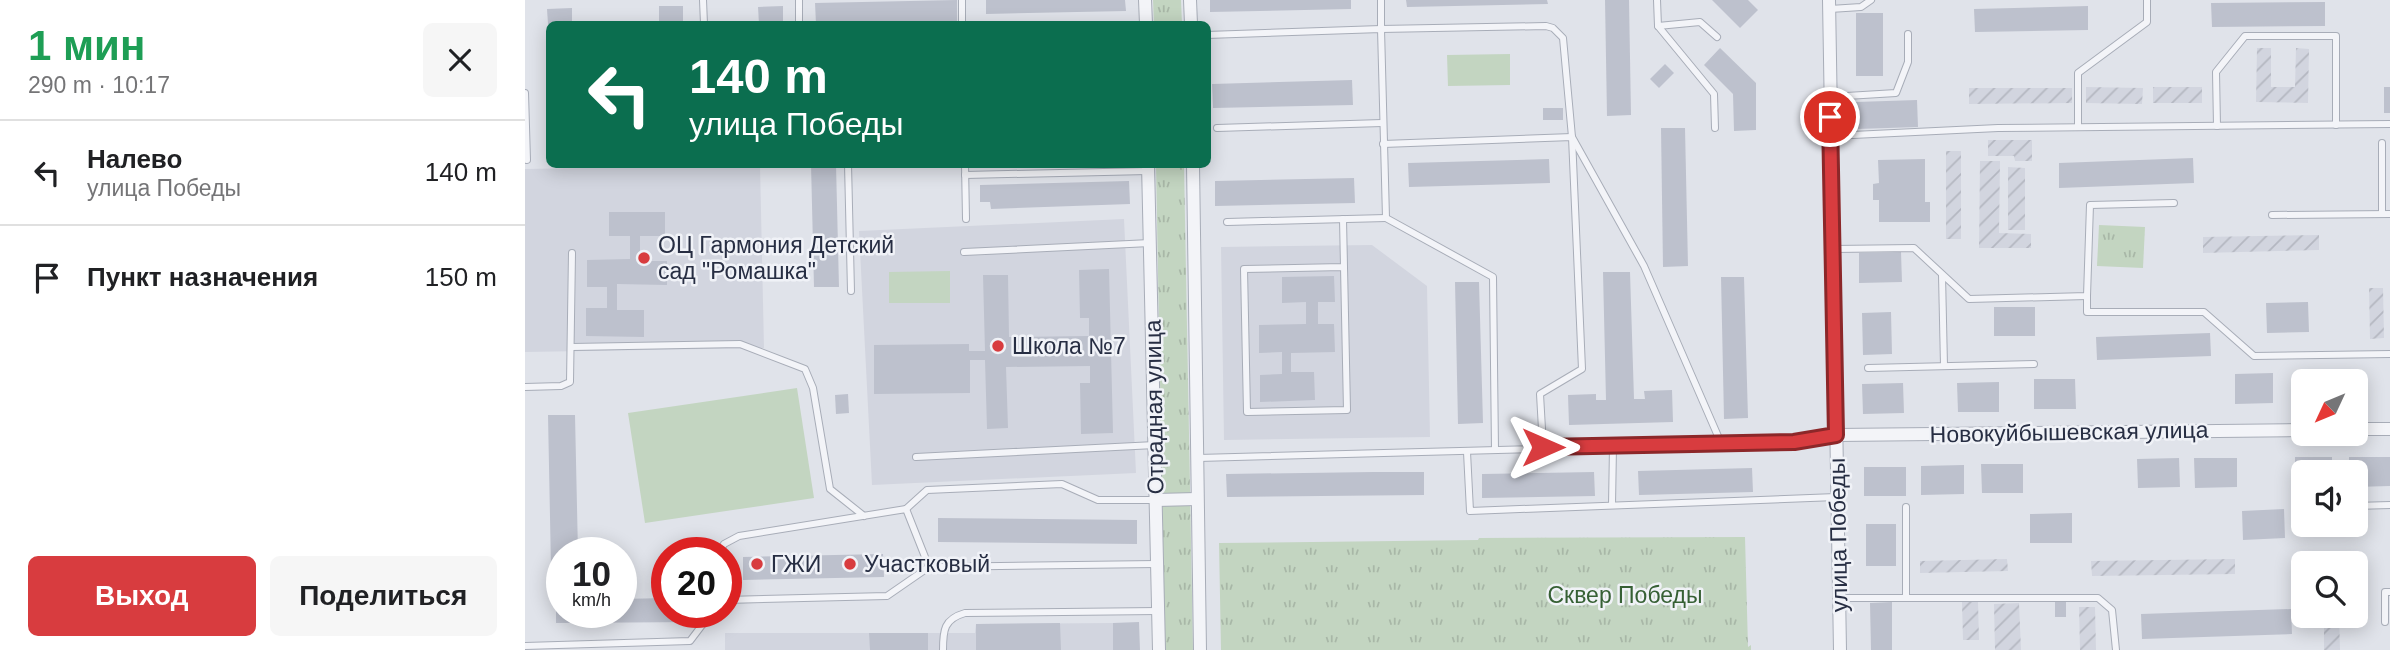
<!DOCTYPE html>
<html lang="ru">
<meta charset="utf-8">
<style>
:root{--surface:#fff;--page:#f6f6f6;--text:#202124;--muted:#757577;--line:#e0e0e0;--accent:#d83c3f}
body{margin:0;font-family:Arial,sans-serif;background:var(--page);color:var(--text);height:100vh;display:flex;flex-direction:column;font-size:26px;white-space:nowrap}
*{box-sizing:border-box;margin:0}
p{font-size:23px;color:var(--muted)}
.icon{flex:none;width:38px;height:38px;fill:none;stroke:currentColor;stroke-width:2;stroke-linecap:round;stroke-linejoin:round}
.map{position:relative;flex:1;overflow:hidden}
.sheet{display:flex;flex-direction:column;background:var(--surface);width:525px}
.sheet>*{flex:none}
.hud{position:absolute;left:21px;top:21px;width:665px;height:147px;border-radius:10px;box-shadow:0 4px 18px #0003;background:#0b6e4f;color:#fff;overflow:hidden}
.needle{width:46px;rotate:226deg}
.fabs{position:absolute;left:1766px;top:369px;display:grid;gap:14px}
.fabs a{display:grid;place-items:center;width:77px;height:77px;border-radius:10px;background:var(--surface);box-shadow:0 4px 18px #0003;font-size:35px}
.speed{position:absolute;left:21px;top:537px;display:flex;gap:14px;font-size:35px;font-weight:700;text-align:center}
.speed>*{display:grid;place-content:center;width:91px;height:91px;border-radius:50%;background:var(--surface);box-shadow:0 4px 18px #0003;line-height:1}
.speed small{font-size:18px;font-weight:400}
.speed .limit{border:10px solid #d22;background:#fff;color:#111}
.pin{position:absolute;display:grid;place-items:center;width:60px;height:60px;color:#fff;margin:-30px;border:4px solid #fff;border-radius:50%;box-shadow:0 2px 7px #0007}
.me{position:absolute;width:77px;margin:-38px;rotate:90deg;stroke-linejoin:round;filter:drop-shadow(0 0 5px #0008)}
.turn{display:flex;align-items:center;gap:24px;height:147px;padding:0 28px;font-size:32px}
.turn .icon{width:91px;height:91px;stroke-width:2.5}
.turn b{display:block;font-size:49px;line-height:60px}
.round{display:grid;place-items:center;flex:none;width:74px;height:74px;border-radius:10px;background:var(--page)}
.summary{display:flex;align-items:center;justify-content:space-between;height:119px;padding:0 28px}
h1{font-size:42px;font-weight:800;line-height:52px;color:#1e9e55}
.cta{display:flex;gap:14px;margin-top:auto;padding:14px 28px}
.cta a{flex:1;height:80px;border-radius:10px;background:var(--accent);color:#fff;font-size:28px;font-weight:800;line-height:80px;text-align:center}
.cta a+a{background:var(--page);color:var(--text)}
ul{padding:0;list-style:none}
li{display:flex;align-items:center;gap:21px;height:105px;padding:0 28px;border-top:2px solid var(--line)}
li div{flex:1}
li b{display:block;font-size:26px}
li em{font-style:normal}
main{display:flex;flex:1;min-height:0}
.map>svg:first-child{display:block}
.built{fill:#d2d5df}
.industrial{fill:url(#industrial-furrows)}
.grass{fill:url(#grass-tufts)}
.pitch{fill:#c3d5c1}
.building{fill:#bdc1cd}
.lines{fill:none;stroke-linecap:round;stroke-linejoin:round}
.lane-casing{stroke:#a8adb8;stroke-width:8}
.street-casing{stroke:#a8adb8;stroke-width:14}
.lane{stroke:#f3f4f8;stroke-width:6}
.street{stroke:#f3f4f8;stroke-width:12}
.route-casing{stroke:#8c2729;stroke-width:18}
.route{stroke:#d83c3f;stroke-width:12}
.poi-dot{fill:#d83c3f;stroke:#f0f2f7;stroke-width:2.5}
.labels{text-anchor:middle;stroke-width:5;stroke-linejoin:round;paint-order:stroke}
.poi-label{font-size:23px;fill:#272e43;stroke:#f0f2f7;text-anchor:start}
.street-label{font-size:23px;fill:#272e43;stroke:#f0f2f7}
.park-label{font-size:23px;fill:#366034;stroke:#f0f2f7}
</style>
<main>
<section class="sheet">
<div class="summary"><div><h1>1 мин</h1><p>290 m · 10:17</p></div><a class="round"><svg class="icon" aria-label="close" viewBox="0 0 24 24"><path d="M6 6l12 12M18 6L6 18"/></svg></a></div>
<ul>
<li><svg class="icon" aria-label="left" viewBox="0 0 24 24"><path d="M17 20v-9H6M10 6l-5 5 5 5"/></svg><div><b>Налево</b><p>улица Победы</p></div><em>140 m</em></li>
<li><svg class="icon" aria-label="arrive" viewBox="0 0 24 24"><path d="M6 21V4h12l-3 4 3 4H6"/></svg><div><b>Пункт назначения</b></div><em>150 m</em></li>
</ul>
<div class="cta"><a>Выход</a><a>Поделиться</a></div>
</section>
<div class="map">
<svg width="1865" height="650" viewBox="0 0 1865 650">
<defs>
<pattern id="industrial-furrows" width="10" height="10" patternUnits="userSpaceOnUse" patternTransform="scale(1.75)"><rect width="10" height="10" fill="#d2d5df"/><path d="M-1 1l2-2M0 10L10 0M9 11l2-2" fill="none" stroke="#b4b7c1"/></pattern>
<pattern id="grass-tufts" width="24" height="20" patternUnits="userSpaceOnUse" patternTransform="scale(1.75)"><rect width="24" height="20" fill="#c3d5c1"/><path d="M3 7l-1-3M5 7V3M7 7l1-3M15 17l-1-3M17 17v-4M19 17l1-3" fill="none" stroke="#a8b7a7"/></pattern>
</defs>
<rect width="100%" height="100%" fill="#e0e3ea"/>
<g class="built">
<path d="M235,165L239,348L0,352V169Z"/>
<path d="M599,219L611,473L347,485L334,231Z"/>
<path d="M847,245L902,286L905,437L699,440L696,247Z"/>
<path d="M588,623V650H200V633H450L451,624Z"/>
</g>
<g class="industrial">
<path d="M1732,48H1746V87H1770L1771,48L1784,49L1783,103L1731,102Z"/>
<path d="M1561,87L1618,88L1617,104L1561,103Z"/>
<rect x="1628" y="87" width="49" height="16"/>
<path d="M1444,88H1547V103L1444,104Z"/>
<path d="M1463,140H1507V161H1490L1489,156H1463Z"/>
<rect x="1421" y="151" width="15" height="88"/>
<path d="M1455,161H1475L1474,233L1506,234V248H1454Z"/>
<path d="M1483,167L1500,168V230H1483Z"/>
<path d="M1794,235V250L1678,253V237Z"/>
<path d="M1844,288H1858L1859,338L1845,339Z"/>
<path d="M1482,559L1483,571L1395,573V561Z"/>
<path d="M1710,559V574L1567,576L1566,561Z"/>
<path d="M1437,602H1453L1454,640H1438Z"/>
<path d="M1494,603L1496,650H1470L1469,604Z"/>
<path d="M1554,607H1570L1571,650H1555Z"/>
<path d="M1799,616H1814L1815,650H1799Z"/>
</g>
<g class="grass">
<path d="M628,0H656L657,24H629Z"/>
<path d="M631,165H659L668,650H640Z"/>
<path d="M1574,225L1620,227L1618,268L1572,266Z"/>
<path d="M1220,537L1223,647L1226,645V650H696L694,543L953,540L954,538Z"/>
</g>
<g class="pitch">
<path d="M985,54V85L923,86L922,55Z"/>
<path d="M425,271V303H364V272Z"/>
<path d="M272,388L289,498L120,523L103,413Z"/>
</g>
<g class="building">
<path d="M432,0V24H291L290,3Z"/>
<path d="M461,0H600L601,11L461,14Z"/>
<path d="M685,0H826V9L685,12Z"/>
<path d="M881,0H1022L1023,4L882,7Z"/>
<path d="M1080,0H1104L1106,115L1082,116Z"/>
<path d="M1187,0H1223L1233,10L1215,28Z"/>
<path d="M1800,2V26L1687,27L1686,3Z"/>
<rect x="134" y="6" width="24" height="18"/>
<path d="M258,6V24H234L233,7Z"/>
<path d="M1563,6V30L1450,32L1449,9Z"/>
<path d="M47,8V24H23L22,9Z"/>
<rect x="1331" y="13" width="27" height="63"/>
<path d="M1195,48L1231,83V130L1209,131L1208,94L1179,65Z"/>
<path d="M1140,64L1149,73L1134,88L1125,79Z"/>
<path d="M827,80L828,105L688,108L687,84Z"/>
<rect x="1859" y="87" width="6" height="26"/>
<path d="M1392,100L1393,127L1332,129L1331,102Z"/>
<rect x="1018" y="108" width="20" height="12"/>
<path d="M1136,128H1160L1163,266L1138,267Z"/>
<path d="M1668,158L1669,183L1534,188V163Z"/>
<path d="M1024,159L1025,183L884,187L883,163Z"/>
<path d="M1400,159V202H1405V222H1354V200H1348V184L1354,183L1353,160Z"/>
<path d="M286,164H311L314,287H289Z"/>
<path d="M829,178L830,203L690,206V181Z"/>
<path d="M604,181L605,204L466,209L465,202H455V185Z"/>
<path d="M84,212H140V236H115V261H142V285L92,284V310H119V337L61,336V308H82V287H62V260L105,259V236H84Z"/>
<path d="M1376,252L1377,282L1334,283V253Z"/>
<path d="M584,269L588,433L556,434L555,383H565V366L481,367L483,428L462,429L460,360H445V393L349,394V345L444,344V351H460L458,275H483L484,337L564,336V318H555L554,270Z"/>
<path d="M1078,272H1105L1109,399H1120L1119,391L1147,390L1148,422L1044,425L1043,395L1071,394V400H1081Z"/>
<path d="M809,276L810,302H793V324H809L810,352L766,353V372H789L790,400L735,402V375L757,374V352L734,353V325L781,324V302L757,303V277Z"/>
<path d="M1196,277H1219L1223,418L1199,419Z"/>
<path d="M930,282H954L958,423L933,424Z"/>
<path d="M1783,302L1784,332L1742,333L1741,303Z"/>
<rect x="1469" y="307" width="41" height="29"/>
<path d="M1366,312L1367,354L1338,355L1337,313Z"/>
<path d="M1685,333L1686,356L1572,360L1571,337Z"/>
<path d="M1748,373V403L1710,404V374Z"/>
<path d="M1784,376H1825V382H1785Z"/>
<path d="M1509,379H1550L1551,409H1509Z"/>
<path d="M1474,382V412H1433L1432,383Z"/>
<path d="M1378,383L1379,413L1338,414L1337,384Z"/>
<path d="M323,394L324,413L311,414L310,395Z"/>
<path d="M23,415H50L53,553H37V568H26Z"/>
<path d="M1770,457H1807V472H1778V486H1770Z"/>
<path d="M1824,457H1865V486L1830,487V472H1824Z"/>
<path d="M1654,458L1655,487L1613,488L1612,459Z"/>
<path d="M1669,458H1712V487L1670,488Z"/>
<path d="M1456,464H1498V493H1457Z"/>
<path d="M1439,465V494L1396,495V466Z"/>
<rect x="1339" y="467" width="42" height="29"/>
<path d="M1227,468L1228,492L1114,495L1113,471Z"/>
<path d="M848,472H899V495L702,497L701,474Z"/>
<path d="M1069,472L1070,496L957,498V474Z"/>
<path d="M1759,509L1760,538L1718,540L1717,511Z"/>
<path d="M1547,513V543H1505V514Z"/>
<path d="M413,518L612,520V544L413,542Z"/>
<rect x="1341" y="524" width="30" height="42"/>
<path d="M358,554L359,577L218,580V557Z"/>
<path d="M142,598V612H173V622L31,623V599H37V612H96V599Z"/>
<path d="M1541,601V617H1530V602Z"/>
<path d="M1367,602V650H1346L1345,603Z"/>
<path d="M1766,609L1767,634L1617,639L1616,614Z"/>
<path d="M614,622L615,650H588V623Z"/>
<path d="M535,623L536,650H451V624Z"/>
<path d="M344,633H403V650H345Z"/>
</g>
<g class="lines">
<g class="lane-casing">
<g id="lane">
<path d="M178,0L179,24"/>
<path d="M274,0V24"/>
<path d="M437,0V24"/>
<path d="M856,0V29L1021,26L1028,28L1038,38L1047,137L1119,266L1196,443"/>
<path d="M1132,0L1133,26L1189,94L1190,128"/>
<path d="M1305,9L1336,7L1346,0"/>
<path d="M1133,26L1175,22L1192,37"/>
<path d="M682,35L856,29L861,218L968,277L970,450"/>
<path d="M0,93L2,160"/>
<path d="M1305,97L1371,93L1383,62V34"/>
<path d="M1692,126L1691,72L1720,36H1811V125"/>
<path d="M1553,127V73L1622,22V0"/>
<path d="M692,128L857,123"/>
<path d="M1307,136L1473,128L1865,124"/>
<path d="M1857,143V214"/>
<path d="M858,144L1047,137L1057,369L1015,394L1018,447"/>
<path d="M323,164L326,291"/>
<path d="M440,164L441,219"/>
<path d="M440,175L623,171"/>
<path d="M1747,215L1865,214"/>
<path d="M818,219L822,410L722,412L719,269L818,267"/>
<path d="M702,222L861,218"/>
<path d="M1309,249L1389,248L1444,299L1562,296L1565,205L1649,203"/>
<path d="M439,252L625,243"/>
<path d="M1417,275L1419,366"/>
<path d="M1562,296V312H1679L1729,356L1865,354"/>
<path d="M47,347L215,344L280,369L288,388L305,489L339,516"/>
<path d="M1343,368L1509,364"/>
<path d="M0,387L36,386L45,382L47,253"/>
<path d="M942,452L945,511L1311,497"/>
<path d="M391,457L630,445"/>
<path d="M673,458L1269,442L1311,435"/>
<path d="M1087,505L1088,447"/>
<path d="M1830,506L1865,505"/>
<path d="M381,509L402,490L537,484L573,500H631"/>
<path d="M1770,509L1778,508"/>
<path d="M194,553L199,544L214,536L381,509L404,567"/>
<path d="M1315,598H1573L1587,610L1591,650"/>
<path d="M1381,598V507"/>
<path d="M201,600L362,596L404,567L631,564"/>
<path d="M1860,622V592H1865"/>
<path d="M0,646L165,641L187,612"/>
<path d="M418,650C418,630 419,619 440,613L633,611"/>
</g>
</g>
<g class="street-casing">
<g id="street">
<path d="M620,0L621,24"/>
<path d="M665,0L666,24"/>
<path d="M1304,0L1315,650"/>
<path d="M623,164L634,650"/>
<path d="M668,164L675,650"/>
<path d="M1830,429H1865"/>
<path d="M1311,435L1778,430"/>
<path d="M631,500L672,499"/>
</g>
</g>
<use href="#lane" class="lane"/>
<use href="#street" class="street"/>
</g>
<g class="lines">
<g class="route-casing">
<path id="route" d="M1018,447L1269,442L1311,435L1305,117"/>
</g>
<use href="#route" class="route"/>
</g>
<g class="poi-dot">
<circle cx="119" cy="258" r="7"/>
<circle cx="473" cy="346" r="7"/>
<circle cx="232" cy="564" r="7"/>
<circle cx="325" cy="564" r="7"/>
</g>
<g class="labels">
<g class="poi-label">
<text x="133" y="253">ОЦ Гармония Детский<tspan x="133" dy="26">сад "Ромашка"</tspan></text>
<text x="487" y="354">Школа №7</text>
<text x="246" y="572">ГЖИ</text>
<text x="339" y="572">Участковый</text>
</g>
<g class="street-label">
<text transform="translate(629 407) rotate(-91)" y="8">Отрадная улица</text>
<text transform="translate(1544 432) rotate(-1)" y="8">Новокуйбышевская улица</text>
<text transform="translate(1313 535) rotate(-91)" y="8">улица Победы</text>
</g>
<g class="park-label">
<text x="1100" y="603">Сквер Победы</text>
</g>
</g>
</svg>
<div class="fabs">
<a><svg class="needle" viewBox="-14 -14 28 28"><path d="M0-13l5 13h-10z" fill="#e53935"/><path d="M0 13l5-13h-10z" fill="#757577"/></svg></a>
<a><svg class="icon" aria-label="sound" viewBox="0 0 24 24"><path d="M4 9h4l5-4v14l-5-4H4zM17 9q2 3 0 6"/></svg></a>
<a><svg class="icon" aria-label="search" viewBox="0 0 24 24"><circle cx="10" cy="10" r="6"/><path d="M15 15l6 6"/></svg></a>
</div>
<div class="speed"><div>10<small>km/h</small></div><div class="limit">20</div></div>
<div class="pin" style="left:1305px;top:117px;background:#d93025"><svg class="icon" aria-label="arrive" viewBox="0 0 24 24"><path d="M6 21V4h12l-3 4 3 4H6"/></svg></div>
<svg class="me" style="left:1018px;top:447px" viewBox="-20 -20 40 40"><path d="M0-17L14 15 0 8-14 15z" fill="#d83c3f" stroke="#fff" stroke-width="4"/></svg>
<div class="hud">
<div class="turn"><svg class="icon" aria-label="left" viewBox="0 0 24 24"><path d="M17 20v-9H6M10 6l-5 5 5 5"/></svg><div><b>140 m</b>улица Победы</div></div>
</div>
</div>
</main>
